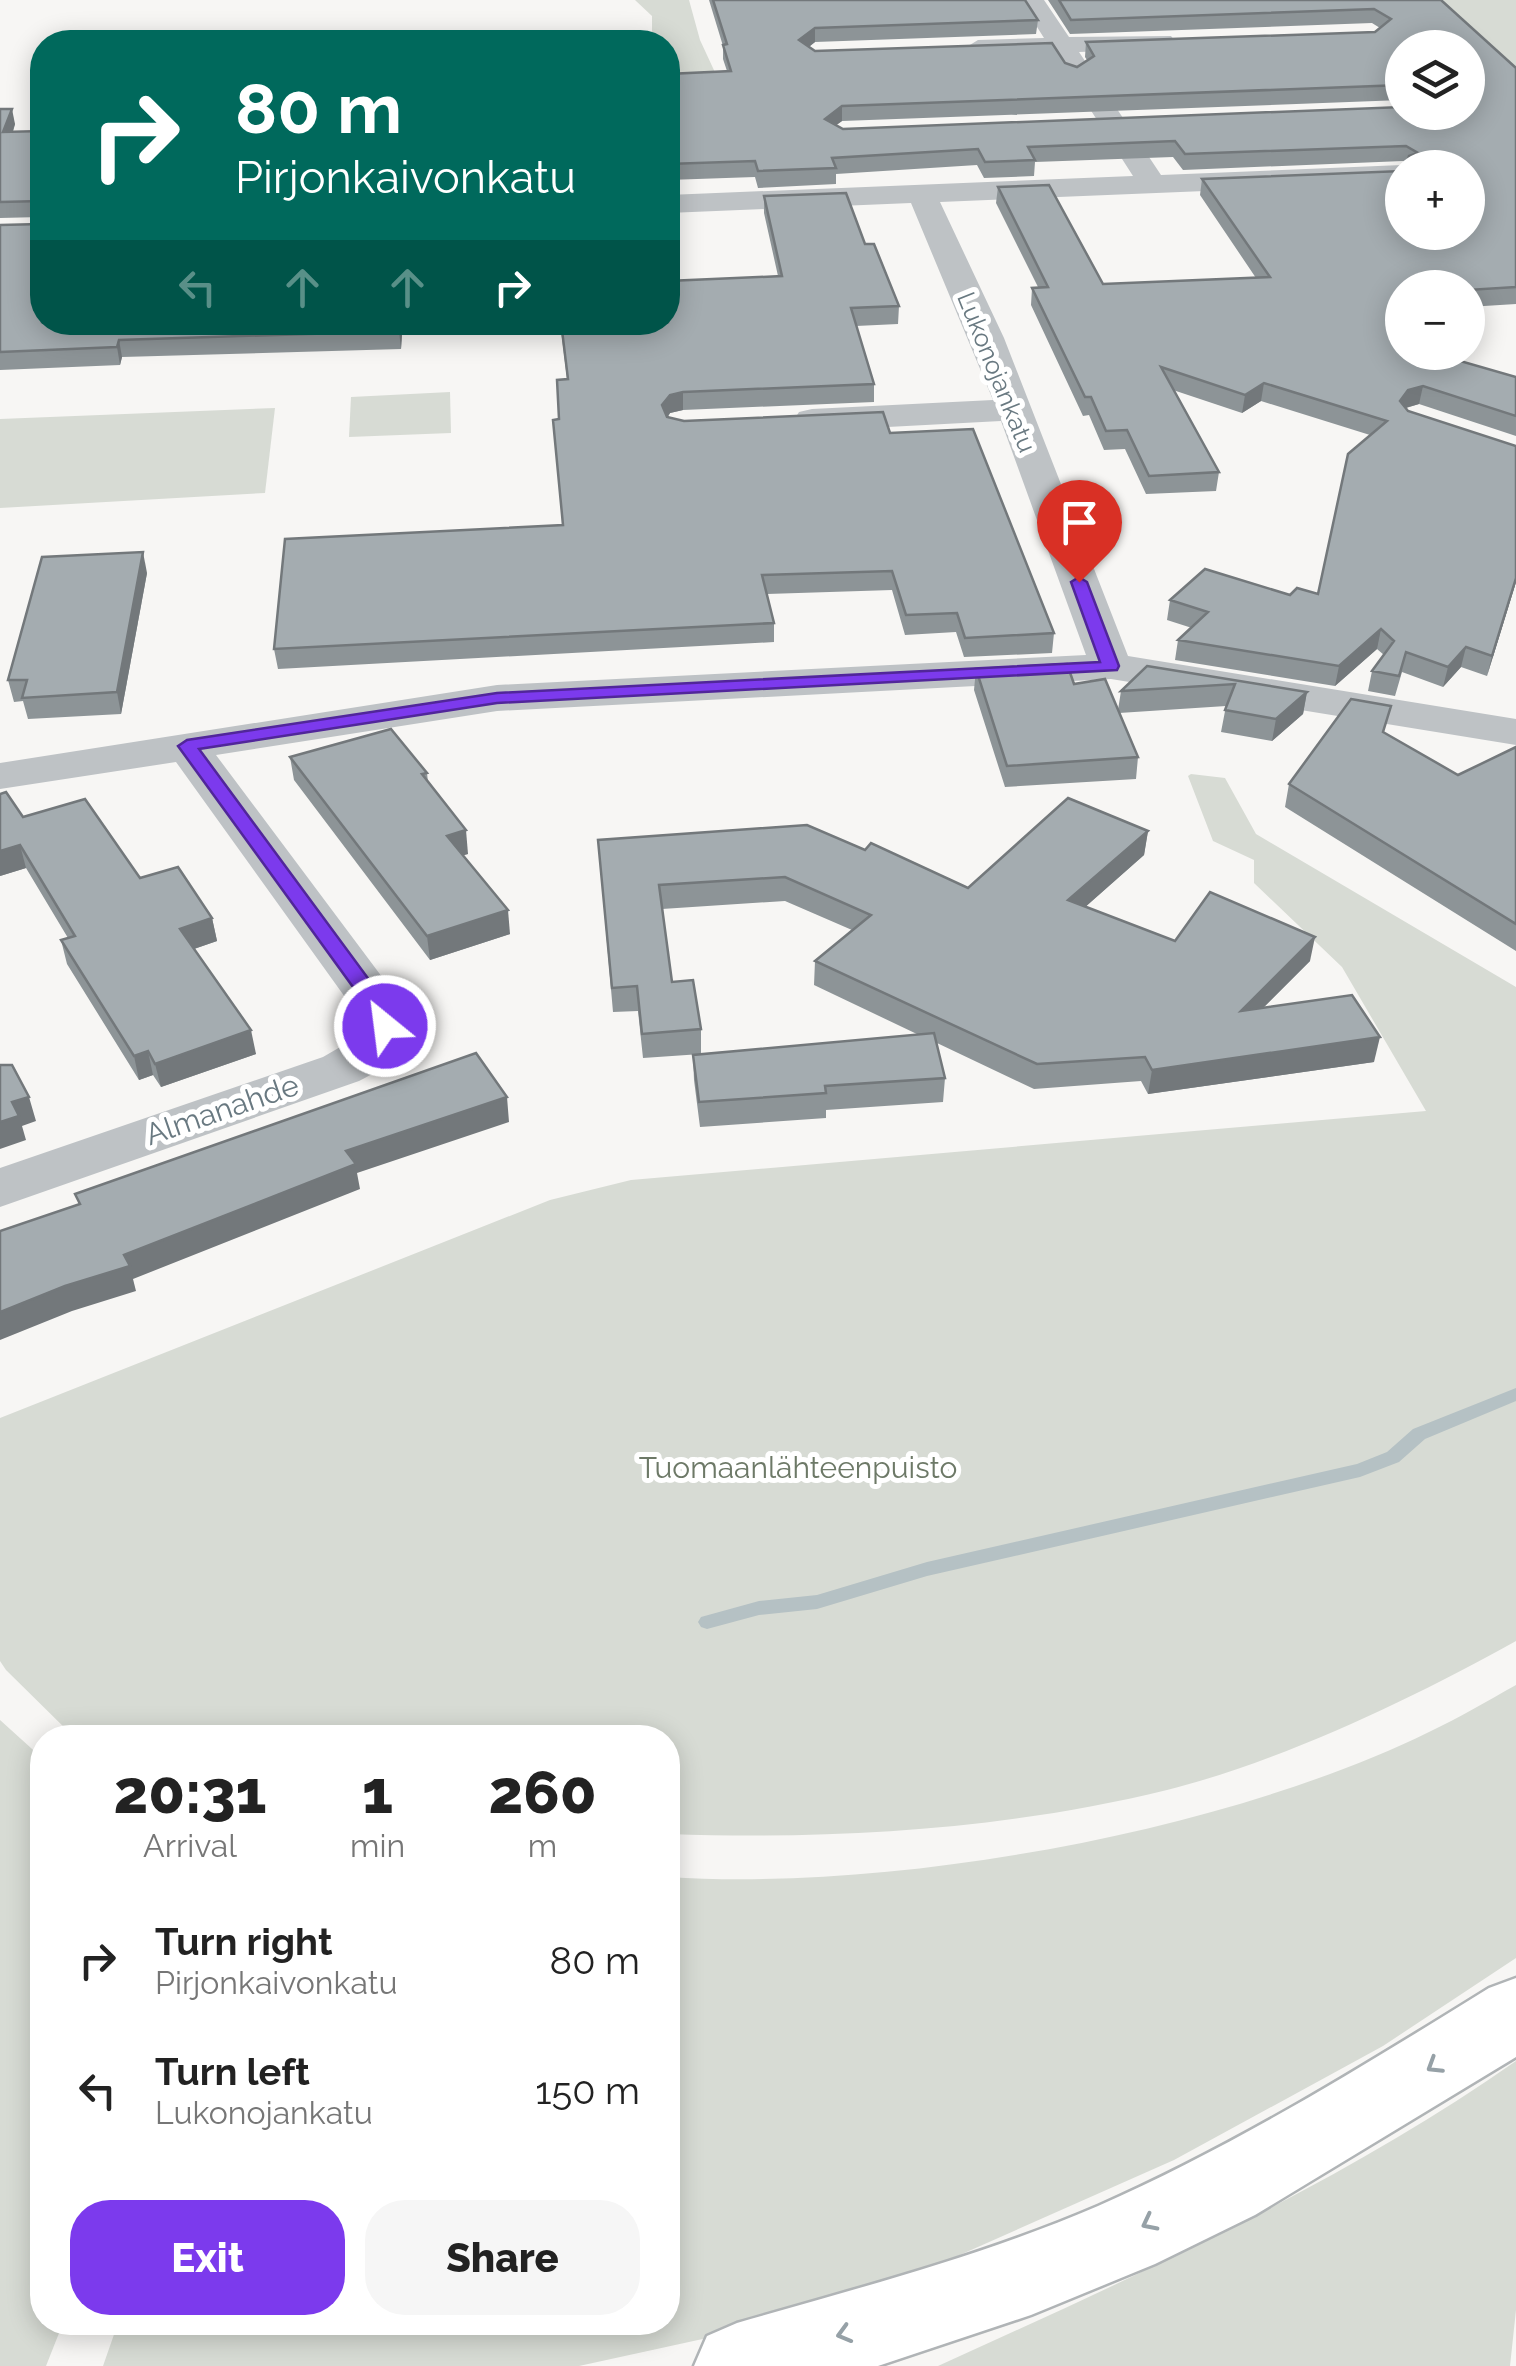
<!DOCTYPE html>
<meta charset="utf-8">
<style>
:root{--surface:#fff;--page:#f6f6f6;--text:#222;--muted:#767676;--accent:#7c3aed}
body{margin:0;font-family:Raleway,sans-serif;background:var(--page);color:var(--text);height:100vh;display:flex;flex-direction:column;font-size:38px;white-space:nowrap}
*{box-sizing:border-box;margin:0}
p{font-size:32px;color:var(--muted)}
.icon{flex:none;width:55px;height:55px;fill:none;stroke:currentColor;stroke-width:2;stroke-linecap:round;stroke-linejoin:round}
.map{position:relative;flex:1;overflow:hidden}
.side{position:absolute;left:30px;top:1725px;width:650px;height:610px;display:flex;flex-direction:column;background:var(--surface);border-radius:40px;box-shadow:0 5px 25px #0003}
.side>*{flex:none}
.guide{position:absolute;left:30px;top:30px;width:650px;height:305px;border-radius:40px;box-shadow:0 5px 25px #0003;background:#00695c;color:#fff;overflow:hidden}
.buttons{position:absolute;left:1385px;top:30px;display:grid;gap:20px}
.buttons a{display:grid;place-items:center;width:100px;height:100px;border-radius:50%;background:var(--surface);box-shadow:0 5px 25px #0003;font-size:50px}
.pin{position:absolute;display:grid;place-items:center;width:85px;height:85px;color:#fff;margin:-102px -42px;border-radius:50% 50% 50% 0;rotate:-45deg;box-shadow:0 0 10px #0007}
.pin .icon{rotate:45deg}
.me{position:absolute;width:110px;margin:-55px;rotate:331deg;stroke-linejoin:round;filter:drop-shadow(0 0 8px #0008)}
.turn{display:flex;align-items:center;gap:35px;height:210px;padding:0 40px;font-size:45px}
.turn .icon{width:130px;height:130px;stroke-width:2.5}
.turn b{display:block;font-size:70px;line-height:85px}
.lanes{display:flex;align-items:center;height:95px;padding:0 40px;background:#0003;justify-content:center;gap:50px;direction:ltr}
.lanes .off{opacity:.35}
.eta{display:flex;justify-content:space-evenly;align-items:center;height:170px;text-align:center}
.eta b{font-size:60px;font-weight:800;line-height:70px}
.button{display:flex;gap:20px;margin-top:auto;padding:20px 40px}
.button a{flex:1;height:115px;border-radius:40px;background:var(--accent);color:#fff;font-size:40px;font-weight:800;line-height:115px;text-align:center}
.button a+a{background:var(--page);color:var(--text)}
ul{padding:0;list-style:none}
li{display:flex;align-items:center;gap:30px;height:130px;padding:0 40px}
li div{flex:1}
li b{display:block;font-size:38px}
li em{font-style:normal}
.map>svg:first-child{display:block}
.green{fill:#d7dbd4}
.lines{fill:none;stroke-linecap:round;stroke-linejoin:round}
.stream{fill:#b5c1c4;fill-rule:evenodd}
.highway-casing{stroke:#b0b4b6;stroke-width:5}
.minor{fill:#bec2c5;fill-rule:evenodd}
.highway{fill:#fff;fill-rule:evenodd}
.wall{fill:#8d9497;fill-rule:evenodd}
.shaded-wall{fill:#73787b}
.building{fill:#a4acb0;stroke:#73787b;stroke-width:2.5;fill-rule:evenodd}
.oneway{stroke:#96a1a7}
.route{fill:#7c3aed;stroke:#51269a;stroke-width:2.5}
.labels{text-anchor:middle;stroke-width:10;stroke-linejoin:round;paint-order:stroke}
.far-street-label{font-size:25px;fill:#697981;stroke:#fff}
.street-label{font-size:30px;fill:#697981;stroke:#fff}
.park-label{font-size:30px;fill:#6d7967;stroke:#fff}
</style>
<div class="map">
<svg width="1516" height="2366" viewBox="0 0 1516 2366">
<rect width="100%" height="100%" fill="#f7f6f4"/>
<g class="green">
<path d="M635,0H689L700,40L719,81L668,82V42H643L652,31V16Z"/>
<path d="M1427,0H1516V83Z"/>
<path d="M450,392L451,433L349,437L351,397Z"/>
<path d="M275,408L265,493L0,508V419Z"/>
<path d="M1191,774L1225,778L1256,834L1516,987V1641C1412,1699 1282,1761 1167,1790C1003,1830 835,1840 668,1834V1738L74,1737L6,1670L0,1661V1418L550,1200L631,1180L1426,1111L1342,967L1254,883V860L1213,841L1188,776Z"/>
<path d="M1516,1685V1958L1383,2046L1174,2160L953,2258L753,2328L579,2366H103L118,2323L668,2322V1877C894,1892 1225,1832 1429,1732C1459,1718 1487,1701 1516,1685Z"/>
<path d="M0,1720L42,1758V2322L63,2323L46,2366H0Z"/>
<path d="M1516,2061V2310L1510,2366H938C1136,2276 1337,2186 1516,2061Z"/>
</g>
<g class="lines">
<path class="stream" d="M1516,1388V1401L1425,1439L1399,1462L1360,1477L927,1576L817,1609L759,1615L707,1629L701,1627L698,1622L701,1617L759,1601L817,1595L927,1562L1357,1464L1387,1452L1413,1429Z"/>
<g class="highway-casing">
<path id="highway" d="M1516,1978V2057L1255,2215L1155,2264L1031,2315L878,2366H694L707,2336L737,2323C858,2288 982,2256 1098,2206C1234,2146 1362,2067 1489,1988Z"/>
</g>
<path class="minor" d="M1020,0H1044L1069,37L1171,36L1175,41L1171,46L1162,49L1079,52L1161,175L1402,165L1411,168H1402V183L940,202L1004,338L1128,656L1516,719V745L1111,679L497,711L216,755L394,993L410,1018C409,1049 386,1068 359,1081L0,1207V1168L323,1057L354,1039L360,1018L176,762L0,789V763L497,685L1086,655L1001,421L812,431L799,428L794,420L799,412L812,409L993,400L911,203L668,213V195L1133,176L1054,53L978,56L965,48L978,40L1044,38Z"/>
<use href="#highway" class="highway"/>
</g>
<g class="wall">
<path d="M709,0H1025L1038,20L1036,34L815,42L809,47L815,51L1065,63L1077,67L1087,60L1085,57L1086,42L1375,32L1380,28L1372,23L1070,34L1048,0H1441L1516,68V304L1468,307V288H1402V352L1516,377V436L1419,404L1406,408L1408,411L1516,446V582L1487,676L1461,667L1443,687L1402,672L1395,696L1368,691L1372,671L1384,655L1377,649L1335,686L1175,660L1178,640L1192,628L1167,620L1170,600L1318,594L1370,435L1261,401L1242,413L1173,390L1219,472L1216,491L1146,494L1125,449L1104,450L1089,415L1083,416L1031,305L1032,288L1038,287L996,203L998,187L1103,284L1256,278L1200,195L1202,179L1402,232L1407,164L1403,161L1183,170L1173,157L1035,162L1034,176L984,178L977,165L836,174V184L758,188L755,177L668,180V74L727,71L723,59V46ZM1402,48L1468,112L843,129L836,125L842,121L1402,100V102Z"/>
<path d="M0,109L15,124L13,132L42,131V322H457L456,333L402,334L401,349L122,357L120,365L0,370V225L41,224V217L0,218Z"/>
<path d="M764,196L865,244L899,306L898,324L856,326L874,384V402L683,410L670,413L668,417L684,421L890,433L1054,633L1052,653L964,657L956,632L905,635L892,590L767,594L774,623V642L278,669L274,649L562,525L559,419L567,379L560,322H668L778,276L764,213Z"/>
<path d="M147,573L121,714L28,719L23,701L14,702L8,680Z"/>
<path d="M1147,666L1307,692L1303,714L1272,741L1221,732L1226,706L1119,713L1138,757L1136,779L1005,787L974,690L976,669L1074,684L1118,710L1121,691Z"/>
<path d="M1384,733L1458,775L1516,747V951L1285,807L1289,784Z"/>
<path d="M290,757L427,773L428,782L468,854L463,855L510,934L430,960L294,780Z"/>
<path d="M23,817L212,918L217,941L194,949L256,1054L161,1087L153,1075L139,1080L67,964L61,940L68,938L26,868L0,876Z"/>
<path d="M1148,831L1144,855L1085,907L1175,941L1310,961L1264,1007L1374,1062L1148,1094L1141,1081L1034,1089L937,1043L945,1078L943,1102L826,1110V1118L700,1127L694,1080L693,1055L919,1035L814,985L815,961L852,930L785,901L662,909L672,982L701,1029V1054L643,1058L638,1011L613,1012L598,840L865,850L968,888Z"/>
</g>
<g class="shaded-wall">
<path d="M815,28V42L798,55L799,40Z"/>
<path d="M842,106V121L824,134L825,119Z"/>
<path d="M12,109L15,124L7,148L3,132Z"/>
<path d="M400,322L402,334L401,349L399,331Z"/>
<path d="M119,340L122,357L120,365L117,347Z"/>
<path d="M1264,383L1261,401L1242,413L1245,395Z"/>
<path d="M1423,386L1419,404L1405,408L1400,401L1408,390Z"/>
<path d="M683,392V410L670,413L663,423L662,405L670,395Z"/>
<path d="M143,552L147,573L121,714L117,692Z"/>
<path d="M1516,578V582L1487,676L1492,656Z"/>
<path d="M1381,629L1377,649L1335,686L1339,666Z"/>
<path d="M1466,647L1461,667L1443,687L1448,667Z"/>
<path d="M1307,692L1303,714L1272,741L1276,719Z"/>
<path d="M466,830L468,854L450,859L447,836Z"/>
<path d="M1148,831L1144,855L1066,924L1068,900Z"/>
<path d="M20,845L26,868L0,876V851Z"/>
<path d="M508,910L510,934L430,960L427,936Z"/>
<path d="M212,918L217,941L185,952L180,929Z"/>
<path d="M1315,937L1310,961L1236,1035L1241,1011Z"/>
<path d="M251,1030L256,1054L161,1087L155,1064Z"/>
<path d="M1380,1037L1374,1062L1148,1094L1152,1070Z"/>
<path d="M148,1051L153,1075L139,1080L134,1056Z"/>
<path d="M29,1097L36,1121L22,1126L26,1140L0,1149V1122L12,1102Z"/>
<path d="M507,1097L509,1122L357,1173L360,1189L133,1279L136,1291L72,1311L0,1340V1312L346,1151Z"/>
</g>
<g class="building">
<path d="M713,0H1025L1038,20L815,28L799,40L815,51L1052,43L1065,63L1077,67L1094,56L1086,42L1375,32L1391,19L1374,9L1071,20L1059,0H1441L1516,68V287L1468,290V288H1402V293H1400L1402,294V340L1397,344L1402,345V352H1429L1516,377V416L1423,386L1408,390L1400,401L1408,411L1516,446V578L1492,656L1466,647L1448,667L1406,652L1399,676L1372,671L1394,641L1381,629L1339,666L1178,640L1208,612L1170,600L1205,569L1290,595L1297,588L1318,594L1348,454L1387,421L1264,383L1245,395L1161,367L1219,472L1149,476L1127,430L1106,431L1091,397H1085L1032,288L1048,287L998,187L1049,185L1103,284L1270,277L1202,179L1402,171V232H1468V168H1406L1409,156L1418,153L1406,146L1185,154L1175,141L1028,147L1035,160L985,162L978,149L832,158L836,168L758,171L755,161L668,164V74L731,71L723,45L727,44ZM1402,48H1468V112H1402V107L843,129L825,119L842,106L1402,85Z"/>
<path d="M0,109H12L3,132L42,131V301L37,304L41,315H42V322H400L399,331L119,340L117,347L0,352V225L41,224V201L0,202Z"/>
<path d="M846,193L865,244H874L899,306L851,308L874,384L683,392L670,395L662,405L667,417L684,421L883,412L890,433L973,429L1054,633L965,638L957,613L906,615L892,571L762,575L774,623L274,649L285,539L563,525L553,420L559,419L557,380L568,379L561,322H668V281L782,276L764,196Z"/>
<path d="M143,552L117,692L22,698L27,680H8L42,557Z"/>
<path d="M1067,664L1074,684L1105,679L1138,757L1007,766L976,669Z"/>
<path d="M1147,666L1307,692L1276,719L1225,710L1235,684L1121,691Z"/>
<path d="M1351,699L1391,706L1383,732L1458,775L1516,747V924L1289,784Z"/>
<path d="M391,729L427,773L422,774L466,830L447,836L508,910L427,936L290,757Z"/>
<path d="M6,792L23,817L85,799L140,878L178,867L212,918L180,929L251,1030L155,1064L148,1051L134,1056L61,940L75,936L20,845L0,851V794Z"/>
<path d="M1068,798L1148,831L1068,900L1175,941L1210,892L1315,937L1241,1011L1352,995L1380,1037L1152,1070L1145,1057L1037,1064L815,961L871,915L785,877L659,885L672,982L693,980L701,1029L642,1034L637,986L612,988L598,840L807,825L865,850L871,843L968,888Z"/>
<path d="M934,1033L945,1078L825,1086L826,1093L699,1102L693,1055Z"/>
<path d="M476,1053L507,1097L346,1151L356,1164L124,1255L130,1266L65,1286L0,1312V1231L80,1204L75,1194Z"/>
<path d="M0,1065H12L29,1097L12,1102L19,1116L0,1122Z"/>
</g>
<defs><path id="oneway-chevron" d="M-2-3.5L2.5 0L-2 3.5" fill="none" stroke-width="1.6" stroke-linecap="round" stroke-linejoin="round" transform="scale(2.5)"/></defs>
<g class="oneway">
<use href="#oneway-chevron" transform="translate(1434 2066) rotate(148)"/>
<use href="#oneway-chevron" transform="translate(1149 2223) rotate(153)"/>
<use href="#oneway-chevron" transform="translate(844 2334) rotate(164)"/>
</g>
<path class="route" d="M1079,577L1087,582L1119,666L1117,670L497,703L199,749L387,1004L396,1026L385,1033L378,1031L366,1005L178,746L187,740L497,693L1100,662L1071,582Z"/>
<g class="labels">
<g class="far-street-label">
<text transform="translate(997 372) rotate(68)" y="9">Lukonojankatu</text>
</g>
<g class="street-label">
<text transform="translate(222 1110) rotate(-19)" y="10">Almanahde</text>
</g>
<g class="park-label">
<text x="798" y="1478">Tuomaanlähteenpuisto</text>
</g>
</g>
</svg>
<div class="buttons">
<a><svg class="icon" aria-label="layers" viewBox="0 0 24 24"><path d="M12 4l9 5-9 5-9-5zM3 14l9 5 9-5"/></svg></a>
<a>+</a>
<a>−</a>
</div>
<div class="pin" style="left:1079px;top:582px;background:#d93025"><svg class="icon" aria-label="arrive" viewBox="0 0 24 24"><path d="M6 21V4h12l-3 4 3 4H6"/></svg></div>
<svg class="me" style="left:385px;top:1026px" viewBox="-20 -20 40 40"><circle r="17" fill="#7c3aed" stroke="#fff" stroke-width="3"/><path d="M0-11L8 9 0 5-8 9z" fill="#fff"/></svg>
<div class="guide">
<div class="turn"><svg class="icon" aria-label="right" viewBox="0 0 24 24"><path d="M7 20v-9h11M14 6l5 5-5 5"/></svg><div><b>80 m</b>Pirjonkaivonkatu</div></div>
<div class="lanes"><svg class="icon off" aria-label="left" viewBox="0 0 24 24"><path d="M17 20v-9H6M10 6l-5 5 5 5"/></svg><svg class="icon off" aria-label="ahead" viewBox="0 0 24 24"><path d="M12 20V5M6 11l6-6 6 6"/></svg><svg class="icon off" aria-label="ahead" viewBox="0 0 24 24"><path d="M12 20V5M6 11l6-6 6 6"/></svg><svg class="icon" aria-label="right" viewBox="0 0 24 24"><path d="M7 20v-9h11M14 6l5 5-5 5"/></svg></div>
</div>
<section class="side">
<div class="eta">
<div><b>20:31</b><p>Arrival</p></div>
<div><b>1</b><p>min</p></div>
<div><b>260</b><p>m</p></div>
</div>
<ul>
<li><svg class="icon" aria-label="right" viewBox="0 0 24 24"><path d="M7 20v-9h11M14 6l5 5-5 5"/></svg><div><b>Turn right</b><p>Pirjonkaivonkatu</p></div><em>80 m</em></li>
<li><svg class="icon" aria-label="left" viewBox="0 0 24 24"><path d="M17 20v-9H6M10 6l-5 5 5 5"/></svg><div><b>Turn left</b><p>Lukonojankatu</p></div><em>150 m</em></li>
</ul>
<div class="button"><a>Exit</a><a>Share</a></div>
</section>
</div>
